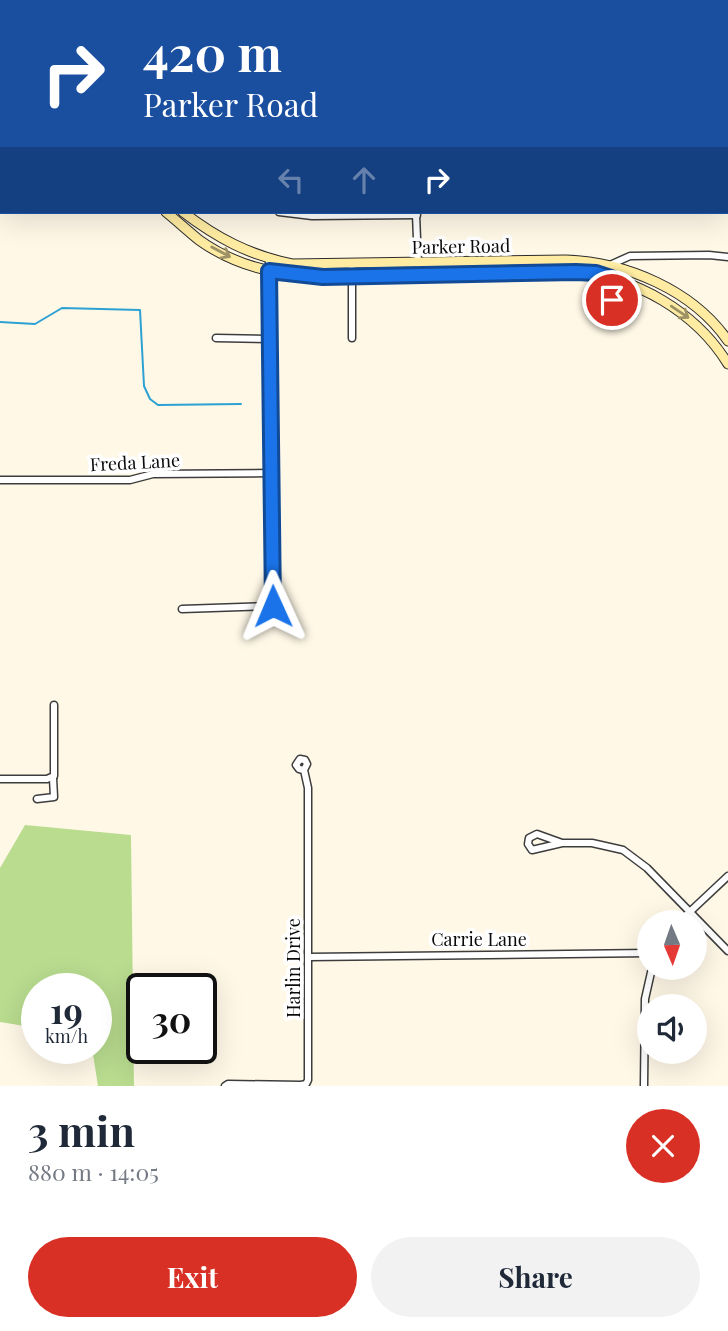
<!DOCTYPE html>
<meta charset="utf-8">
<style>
:root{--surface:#fff;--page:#f2f2f3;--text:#1f2937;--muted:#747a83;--accent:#d93025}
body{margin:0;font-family:"Playfair Display",serif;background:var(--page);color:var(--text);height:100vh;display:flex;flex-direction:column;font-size:26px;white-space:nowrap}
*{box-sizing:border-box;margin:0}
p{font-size:23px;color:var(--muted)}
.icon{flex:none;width:38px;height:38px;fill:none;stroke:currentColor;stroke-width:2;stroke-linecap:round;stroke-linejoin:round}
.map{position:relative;height:1086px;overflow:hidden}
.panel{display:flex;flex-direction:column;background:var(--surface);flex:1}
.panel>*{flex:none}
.top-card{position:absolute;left:0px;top:0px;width:728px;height:214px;box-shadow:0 7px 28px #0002;background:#1a4fa0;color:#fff;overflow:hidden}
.needle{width:46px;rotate:178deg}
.tools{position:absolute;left:637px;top:910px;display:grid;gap:14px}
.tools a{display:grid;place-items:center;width:70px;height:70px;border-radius:50%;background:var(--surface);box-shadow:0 7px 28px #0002;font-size:35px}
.speed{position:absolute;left:21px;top:973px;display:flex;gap:14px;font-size:35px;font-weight:700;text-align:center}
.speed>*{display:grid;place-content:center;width:91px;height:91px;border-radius:50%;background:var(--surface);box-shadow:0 7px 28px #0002;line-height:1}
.speed small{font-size:18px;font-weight:400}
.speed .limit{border:4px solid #111;border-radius:10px;background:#fff;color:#111}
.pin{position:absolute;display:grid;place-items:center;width:60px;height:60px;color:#fff;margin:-30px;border:4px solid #fff;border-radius:50%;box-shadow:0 2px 7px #0007}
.me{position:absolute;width:77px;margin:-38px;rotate:359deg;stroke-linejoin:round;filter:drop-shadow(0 0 5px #0008)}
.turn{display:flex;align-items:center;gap:24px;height:147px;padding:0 28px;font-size:32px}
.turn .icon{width:91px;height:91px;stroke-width:2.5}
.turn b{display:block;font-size:49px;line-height:60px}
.lanes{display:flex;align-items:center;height:66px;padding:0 28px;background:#0003;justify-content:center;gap:35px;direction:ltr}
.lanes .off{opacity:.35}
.round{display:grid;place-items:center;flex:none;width:74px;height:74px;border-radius:37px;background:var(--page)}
.headline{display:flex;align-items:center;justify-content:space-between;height:119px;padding:0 28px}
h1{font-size:42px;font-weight:700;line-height:52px}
.button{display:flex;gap:14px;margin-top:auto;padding:14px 28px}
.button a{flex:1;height:80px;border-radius:42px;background:var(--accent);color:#fff;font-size:28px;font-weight:700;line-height:80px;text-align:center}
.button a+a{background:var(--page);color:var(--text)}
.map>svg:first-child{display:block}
.forest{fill:#b9dc8f}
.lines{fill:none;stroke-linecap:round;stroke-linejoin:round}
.stream{stroke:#2da1d4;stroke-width:2}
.minor-casing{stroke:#3d3d3d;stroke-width:9}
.tertiary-casing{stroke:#3d3d3d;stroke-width:10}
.secondary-casing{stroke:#2c2c2c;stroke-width:11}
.minor{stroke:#fff;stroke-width:6}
.tertiary{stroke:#fff;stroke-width:8}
.secondary{stroke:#ffeca2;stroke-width:9}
.oneway{stroke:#9d9265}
.route-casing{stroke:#114b97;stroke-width:18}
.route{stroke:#1a73e8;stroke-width:12}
.labels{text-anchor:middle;stroke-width:7;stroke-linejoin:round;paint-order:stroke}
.street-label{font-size:18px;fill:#0a0a0a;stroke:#fff}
</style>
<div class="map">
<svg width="728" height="1086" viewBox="0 0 728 1086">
<rect width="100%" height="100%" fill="#fff8e7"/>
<path class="forest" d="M25,825L131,835L134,1086H98L92,1048H96V989H37V1028L0,1022V868Z"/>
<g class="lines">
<path class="stream" d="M0,322L35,324L62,308L140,310L144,386L150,399L158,405L241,404"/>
<g class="minor-casing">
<g id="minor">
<path d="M222,0V2"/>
<path d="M394,0V2"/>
<path d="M547,0V2"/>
<path d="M0,39H2"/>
<path d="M279,212L312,216L417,215"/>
<path d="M416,214L418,264"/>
<path d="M612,317L610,265L630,256L709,255L728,257"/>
<path d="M216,338L269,339"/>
<path d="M352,338V264"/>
<path d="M0,480H130L153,474L271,473"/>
<path d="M182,609L273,606L269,259"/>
<path d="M0,779H47L54,776V705"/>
<path d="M37,799L54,797L53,778"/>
<path d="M562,843L537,834L529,838L528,844L532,850L562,843H592L623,850L647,868L728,951"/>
<path d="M679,922L728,876"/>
<path d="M309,957L649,953"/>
<path d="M225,1086L228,1084L301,1085L306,1084L308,1080V788L304,770L307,764L305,760L300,759L296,765L299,769L304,770"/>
<path d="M644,1086L645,999L652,968"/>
</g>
</g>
<g class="tertiary-casing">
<path id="tertiary" d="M0,160H2"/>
</g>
<g class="secondary-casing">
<g id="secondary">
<path d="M107,0V2"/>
<path d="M116,0V2"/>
<path d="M166,212C177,221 188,231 199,240C235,266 279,276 323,277L576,272C636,277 696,312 728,364"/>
<path d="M183,212C217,238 249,255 292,264L566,260C626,262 693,290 728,341"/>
</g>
</g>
<use href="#minor" class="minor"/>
<use href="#tertiary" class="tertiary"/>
<use href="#secondary" class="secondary"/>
</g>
<defs><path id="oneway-shaft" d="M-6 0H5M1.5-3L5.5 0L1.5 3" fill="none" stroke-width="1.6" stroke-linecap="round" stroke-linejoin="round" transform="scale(1.75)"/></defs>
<g class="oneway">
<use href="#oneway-shaft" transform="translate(221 252) rotate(28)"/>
<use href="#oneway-shaft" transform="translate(680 312) rotate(34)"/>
</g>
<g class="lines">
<g class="route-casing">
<path id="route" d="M273,606L269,271L323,277L576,272L596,273L611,278L612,300"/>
</g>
<use href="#route" class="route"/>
</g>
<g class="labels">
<g class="street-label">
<text transform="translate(461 247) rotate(-1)" y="6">Parker Road</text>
<text transform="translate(135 463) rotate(-3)" y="6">Freda Lane</text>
<text x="479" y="946">Carrie Lane</text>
<text transform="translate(294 968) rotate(-90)" y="6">Harlin Drive</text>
</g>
</g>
</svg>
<div class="tools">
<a><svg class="needle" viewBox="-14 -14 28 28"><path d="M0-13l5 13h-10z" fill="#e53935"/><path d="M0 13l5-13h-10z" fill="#747a83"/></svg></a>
<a><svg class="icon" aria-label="sound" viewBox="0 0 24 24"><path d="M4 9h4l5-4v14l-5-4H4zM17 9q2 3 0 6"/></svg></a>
</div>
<div class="speed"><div>19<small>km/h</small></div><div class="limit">30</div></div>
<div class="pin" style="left:612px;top:300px;background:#d93025"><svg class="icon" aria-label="arrive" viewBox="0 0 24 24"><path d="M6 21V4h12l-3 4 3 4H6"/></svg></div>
<svg class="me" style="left:273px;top:606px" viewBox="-20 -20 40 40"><path d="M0-17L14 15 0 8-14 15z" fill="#1a73e8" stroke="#fff" stroke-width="4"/></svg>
<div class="top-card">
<div class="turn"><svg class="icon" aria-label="right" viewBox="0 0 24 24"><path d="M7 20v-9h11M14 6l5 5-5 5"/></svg><div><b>420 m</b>Parker Road</div></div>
<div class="lanes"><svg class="icon off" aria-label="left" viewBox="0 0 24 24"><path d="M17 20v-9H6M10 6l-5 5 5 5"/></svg><svg class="icon off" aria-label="ahead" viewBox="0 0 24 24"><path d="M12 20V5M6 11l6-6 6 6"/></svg><svg class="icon" aria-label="right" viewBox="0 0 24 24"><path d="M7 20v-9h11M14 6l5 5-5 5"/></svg></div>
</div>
</div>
<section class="panel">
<div class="headline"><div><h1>3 min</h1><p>880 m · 14:05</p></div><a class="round" style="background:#d93025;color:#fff"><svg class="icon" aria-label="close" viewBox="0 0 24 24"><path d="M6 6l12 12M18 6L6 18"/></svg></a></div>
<div class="button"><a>Exit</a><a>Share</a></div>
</section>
